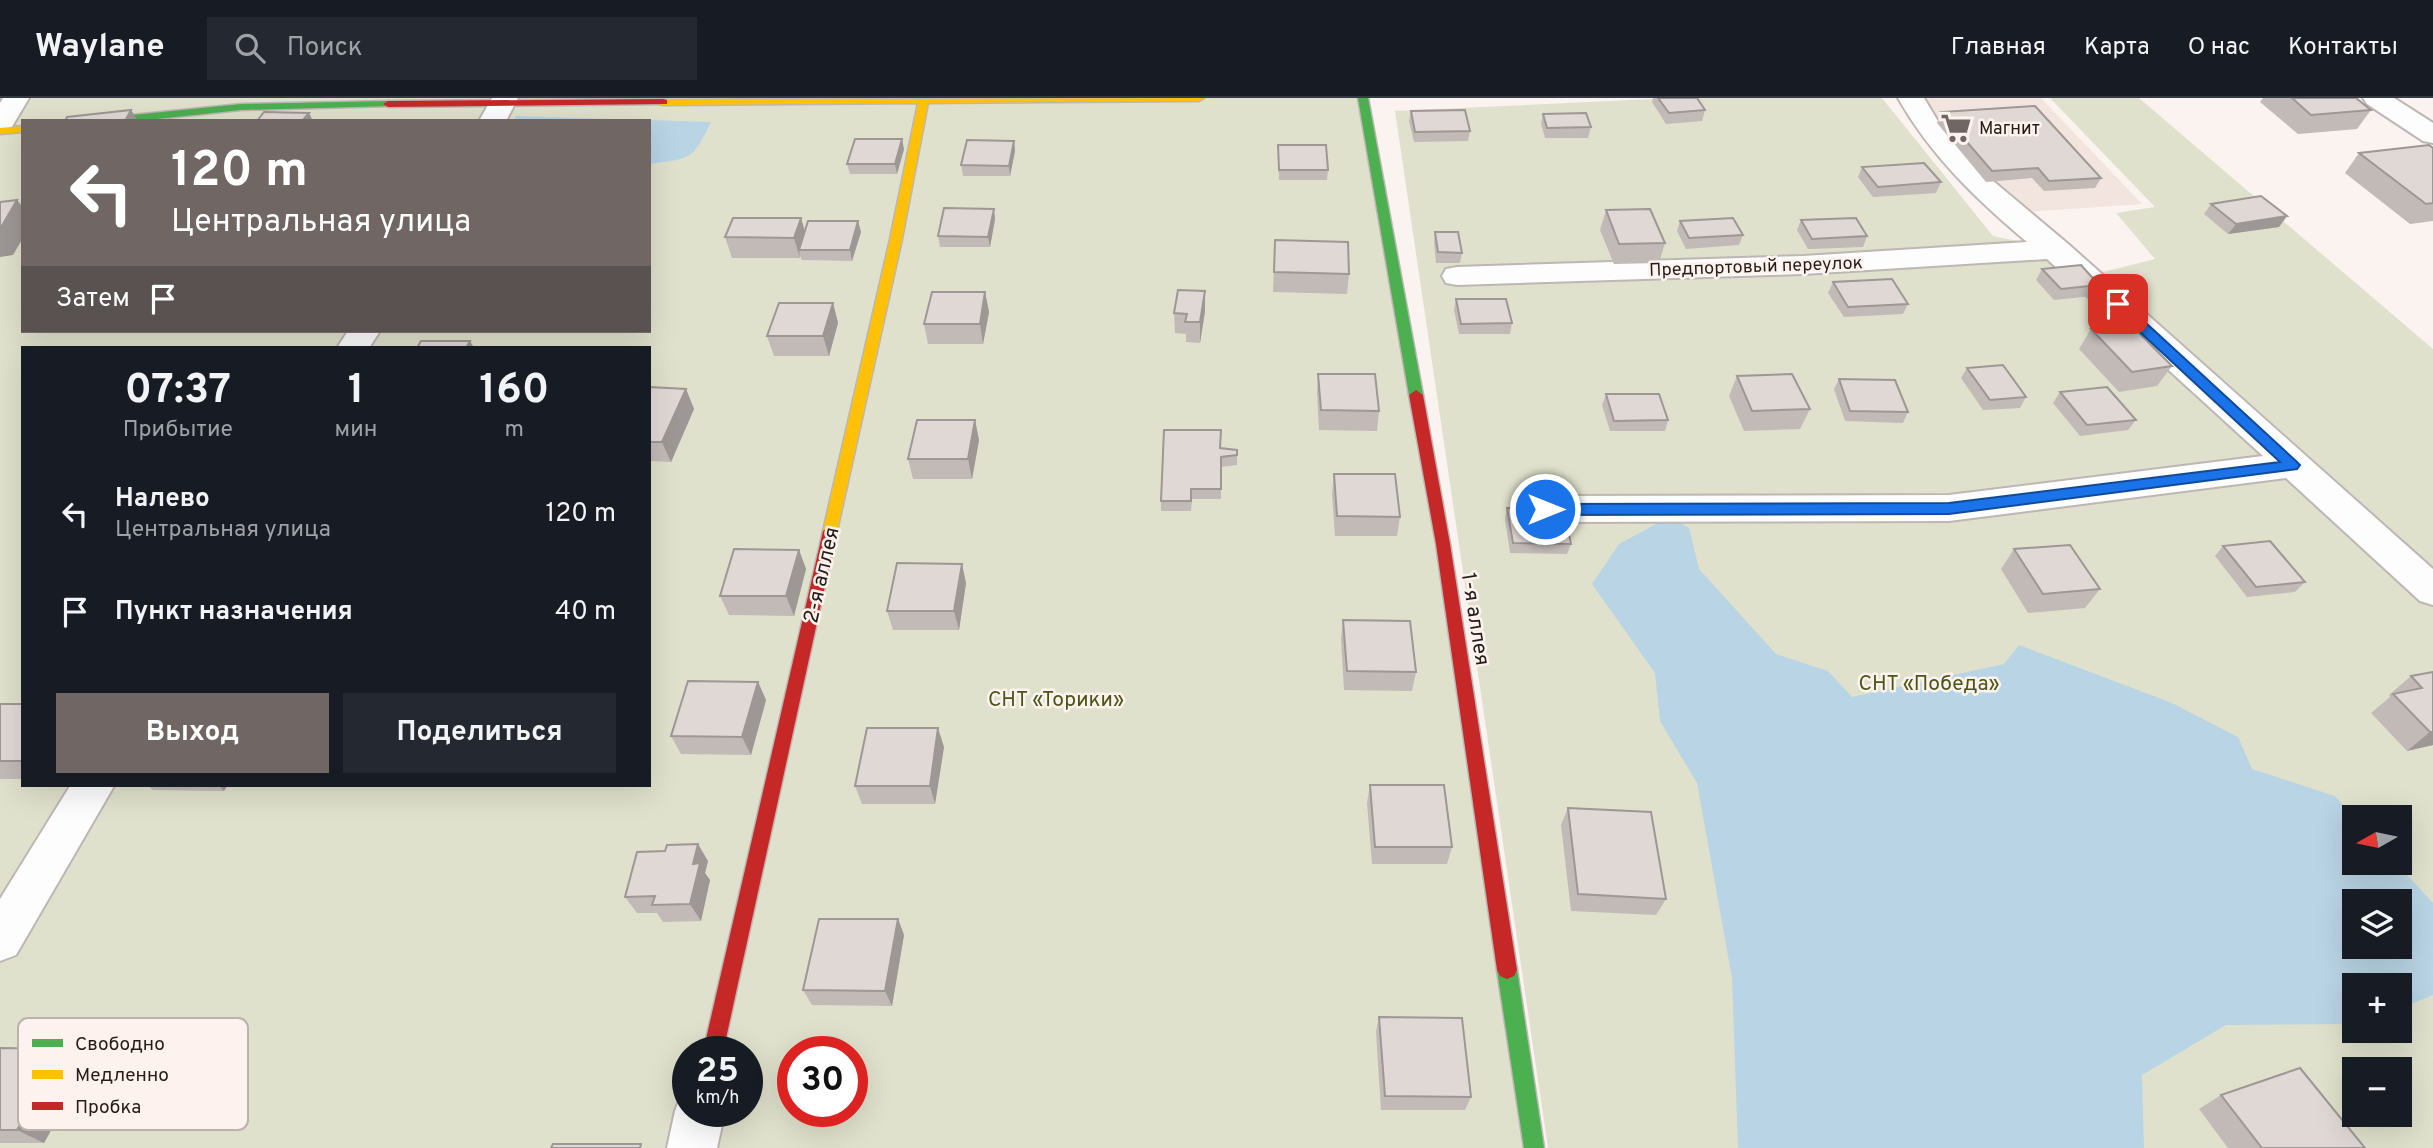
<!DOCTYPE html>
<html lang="ru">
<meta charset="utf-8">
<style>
:root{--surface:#171b24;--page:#242831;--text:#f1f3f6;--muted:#9ea1a6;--line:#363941;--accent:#706764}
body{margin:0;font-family:Overpass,sans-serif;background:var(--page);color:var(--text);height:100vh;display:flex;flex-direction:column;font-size:26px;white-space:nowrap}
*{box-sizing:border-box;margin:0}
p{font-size:23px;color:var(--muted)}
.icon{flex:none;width:38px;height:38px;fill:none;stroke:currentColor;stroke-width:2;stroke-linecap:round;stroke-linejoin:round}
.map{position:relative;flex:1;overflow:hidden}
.panel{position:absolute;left:21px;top:248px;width:630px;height:441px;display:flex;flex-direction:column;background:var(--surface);border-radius:0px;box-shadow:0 7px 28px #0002}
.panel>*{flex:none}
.hud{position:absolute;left:21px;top:21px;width:630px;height:214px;border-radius:0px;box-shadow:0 7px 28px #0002;background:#706764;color:#fff;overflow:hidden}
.needle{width:46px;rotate:261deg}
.fabs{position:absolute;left:2342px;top:707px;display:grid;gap:14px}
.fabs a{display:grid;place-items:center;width:70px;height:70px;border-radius:0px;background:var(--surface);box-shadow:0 7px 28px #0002;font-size:35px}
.speed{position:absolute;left:672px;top:938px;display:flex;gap:14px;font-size:35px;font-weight:700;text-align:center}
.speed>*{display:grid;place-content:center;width:91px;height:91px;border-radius:50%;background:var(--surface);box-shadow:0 7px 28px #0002;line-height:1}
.speed small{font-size:18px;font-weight:400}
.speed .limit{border:10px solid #d22;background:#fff;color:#111}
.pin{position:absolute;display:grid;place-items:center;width:60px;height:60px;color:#fff;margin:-30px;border-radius:14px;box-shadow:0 4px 10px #0006}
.me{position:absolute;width:77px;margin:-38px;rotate:90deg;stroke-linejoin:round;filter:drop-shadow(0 0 5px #0008)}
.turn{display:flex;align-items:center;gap:24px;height:147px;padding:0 35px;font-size:32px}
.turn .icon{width:91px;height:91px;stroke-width:2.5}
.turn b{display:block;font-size:49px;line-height:60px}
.then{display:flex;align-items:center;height:66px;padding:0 35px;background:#0003;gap:14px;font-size:26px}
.eta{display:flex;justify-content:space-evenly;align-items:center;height:119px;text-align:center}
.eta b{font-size:42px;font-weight:700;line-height:49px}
.cta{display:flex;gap:14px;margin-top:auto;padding:14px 35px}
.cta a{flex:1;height:80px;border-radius:0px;background:var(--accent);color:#fff;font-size:28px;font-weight:700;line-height:80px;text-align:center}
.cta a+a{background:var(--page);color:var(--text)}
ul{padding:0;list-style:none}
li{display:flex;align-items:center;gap:21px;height:98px;padding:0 35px}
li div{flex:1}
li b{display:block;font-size:26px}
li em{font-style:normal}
header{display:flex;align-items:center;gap:42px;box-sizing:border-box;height:98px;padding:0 35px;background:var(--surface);border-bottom:2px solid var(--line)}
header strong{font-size:33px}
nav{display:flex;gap:38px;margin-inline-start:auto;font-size:24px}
.search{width:490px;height:63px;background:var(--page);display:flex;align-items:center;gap:18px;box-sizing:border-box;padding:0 24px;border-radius:0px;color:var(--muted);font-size:26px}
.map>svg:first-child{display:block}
.built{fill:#f2e4de}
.green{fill:#dfe1cc;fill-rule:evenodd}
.water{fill:#b9d4e4;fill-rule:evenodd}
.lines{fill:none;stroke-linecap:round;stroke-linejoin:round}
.street-casing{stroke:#beb6b4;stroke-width:4}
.fast-casing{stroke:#beb6b4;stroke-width:3}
.slow-casing{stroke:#beb6b4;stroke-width:3}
.jam-casing{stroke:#beb6b4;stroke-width:3}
.street{fill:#fefdfd;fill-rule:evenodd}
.fast{fill:#4caf50;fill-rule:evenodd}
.slow{fill:#ffc107;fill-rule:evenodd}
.jam{fill:#c62828;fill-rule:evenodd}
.wall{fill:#c1bab7}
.shaded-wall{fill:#9d9795}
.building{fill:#e0d8d5;stroke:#9d9795;stroke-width:2}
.route{fill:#1a73e8;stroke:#114b97;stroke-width:2}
.labels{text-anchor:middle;stroke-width:5;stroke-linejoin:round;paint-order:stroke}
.far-poi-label{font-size:18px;fill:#251c18;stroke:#fdf2ed;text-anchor:start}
.far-street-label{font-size:18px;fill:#251c18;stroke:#fdf2ed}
.street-label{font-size:21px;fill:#251c18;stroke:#fdf2ed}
.park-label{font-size:21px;fill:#495618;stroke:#fdf2ed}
.key{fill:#fdf2ed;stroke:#bcb2ad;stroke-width:2}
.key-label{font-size:19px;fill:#251c18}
</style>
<header>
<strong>Waylane</strong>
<div class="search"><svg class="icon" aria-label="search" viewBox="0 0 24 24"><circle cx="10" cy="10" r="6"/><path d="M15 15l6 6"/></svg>Поиск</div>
<nav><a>Главная</a><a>Карта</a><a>О нас</a><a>Контакты</a></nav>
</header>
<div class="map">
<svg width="2433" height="1050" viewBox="0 0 2433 1050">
<rect width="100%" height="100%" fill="#faf3f0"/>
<path class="built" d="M1913,0H2041L2142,106L2009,115Z"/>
<g class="green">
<path d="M0,0H1363L1534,1050H0ZM23,23H649V233H23ZM23,250H649V688H23ZM688,954H747V1013H688ZM793,954H852V1013H793Z"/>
<path d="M1675,0H1882L1993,138L2056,151L2099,175L2155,161L2116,115L2155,109L2050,0H2139L2433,251V1050H1548L1395,13ZM2354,719H2399V765H2354ZM2354,803H2399V849H2354ZM2354,887H2399V933H2354ZM2354,971H2399V1017H2354Z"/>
</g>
<g class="water">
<path d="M516,18L711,24C692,63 692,60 649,66V23H513Z"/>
<path d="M1669,419L1689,430L1699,471L1776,556L1828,573L1852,599L2004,566L2019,547L2172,605L2238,639L2252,671L2335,698L2354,719V765H2396L2433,805V897L2399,911V887H2354V926L2226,927L2142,977L2144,1050H1738L1732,880L1697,685L1660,623L1655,575L1592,486L1619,446ZM2354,803H2399V849H2354Z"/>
</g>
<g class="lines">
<g class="street-casing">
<g id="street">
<path d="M3,0H29L10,32L0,34V5Z"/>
<path d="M492,0H518L506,23H479Z"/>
<path d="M1898,0H1924L1939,25L1980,72L2067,145L2433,471V507L2420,503L2286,380L1949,423L1545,424L1532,420L1527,411L1532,402L1545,398L1949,397L2263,358L2047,161L1803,176L1457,187L1446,185L1442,178L1446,171L1457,169L1803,158L2027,144C1976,101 1931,58 1898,0Z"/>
<path d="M2363,0H2394L2433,25V45L2423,43L2367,6Z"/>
<path d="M348,233H380L369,250H337Z"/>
<path d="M70,688H114L16,857L0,863V801Z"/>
<path d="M688,993V1013H725L717,1050H667L675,1013L682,995Z"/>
</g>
</g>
<g class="fast-casing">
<g id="fast">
<path d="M1358,0H1368L1423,297L1416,302L1409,297Z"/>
<path d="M388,3L392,4V8L241,12L138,23H98L103,20L241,6Z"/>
<path d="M1507,863L1514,866L1517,872L1544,1050H1524L1497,872L1500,866Z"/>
</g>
</g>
<g class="slow-casing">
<g id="slow">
<path d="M1204,0L1199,3L928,5L902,141L837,433L835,437H825L823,433L890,141L918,5L663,7L659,6V2Z"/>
<path d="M23,28V34L0,36V30Z"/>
</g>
</g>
<g class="jam-casing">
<g id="jam">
<path d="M663,1L667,2V6L388,9L383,6L388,3Z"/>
<path d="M1416,292L1423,297L1450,446L1517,872L1514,878L1507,881L1500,878L1497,872L1436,446L1409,297Z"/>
<path d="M830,428L837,433L723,954H703L823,433Z"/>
</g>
</g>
<use href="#street" class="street"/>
<use href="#fast" class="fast"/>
<use href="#slow" class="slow"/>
<use href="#jam" class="jam"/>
</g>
<g class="wall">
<path d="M1653,0H1697L1705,12L1702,23L1666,26L1652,4Z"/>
<path d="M2263,0H2356L2371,12L2357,31L2298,36L2260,4Z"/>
<path d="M1411,13L1470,33L1468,43L1414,44L1409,23Z"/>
<path d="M1941,14L2101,80L2095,90L2044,93L2032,80L1986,84L1937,25Z"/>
<path d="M1543,16L1591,29L1588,40H1545L1541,26Z"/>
<path d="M1014,43L1015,53L1010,78H963L961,67Z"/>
<path d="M1278,47L1328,72L1327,82H1279Z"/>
<path d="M2433,50V123L2410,126L2345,75L2359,55Z"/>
<path d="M904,51L897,76H850L847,66Z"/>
<path d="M1862,69L1941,84L1936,95L1873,99L1858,79Z"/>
<path d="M2211,106L2287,118L2279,129L2228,136L2204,116Z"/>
<path d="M1606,112L1665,145L1659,165L1614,166L1600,132Z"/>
<path d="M995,121L990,149H940L938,138Z"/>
<path d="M1801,122L1867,138L1863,149L1808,151L1797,132Z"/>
<path d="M858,123L861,134L852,163L802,162L800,158V160H732L725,139L805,134Z"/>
<path d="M1680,123L1743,137L1739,147L1686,151L1677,133Z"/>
<path d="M1435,134L1462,155L1460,165H1436L1434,144Z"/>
<path d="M1275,142L1349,176L1347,196L1273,194Z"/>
<path d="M2042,171L2099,187L2093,198L2054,202L2036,182Z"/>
<path d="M1833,184L1908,206L1903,216L1844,219L1828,195Z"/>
<path d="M985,194L989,214L983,246H928L924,226Z"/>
<path d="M1456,201L1512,225L1510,236H1459L1454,212Z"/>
<path d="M833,205L838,225L829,258H774L767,238Z"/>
<path d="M1205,213L1200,245L1186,244V236L1175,235L1174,215Z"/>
<path d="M2091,231L2172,268L2157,288L2119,294L2079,251Z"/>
<path d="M1967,270L2026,299L2020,310L1983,312L1961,280Z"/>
<path d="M1318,276L1379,313L1377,333L1319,332L1317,296Z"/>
<path d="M1737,278L1810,311L1800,331L1744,333L1729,298Z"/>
<path d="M1839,281L1908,314L1903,325L1845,323L1834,291Z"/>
<path d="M649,289L686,291L694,311L671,364L649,363Z"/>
<path d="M2060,294L2136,322L2128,332L2080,338L2053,305Z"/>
<path d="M1606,296L1668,322L1665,333H1610L1602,307Z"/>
<path d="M975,322L979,342L972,381H913L908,361Z"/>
<path d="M1220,350L1237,352V367L1221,369V401H1192L1191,413H1161V403Z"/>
<path d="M1334,376L1400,419L1397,438H1335L1332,396Z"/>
<path d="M1507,410L1571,446L1567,456L1510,455L1505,421Z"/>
<path d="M2223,448L2305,484L2295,494L2247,499L2215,458Z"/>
<path d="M2014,451L2100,491L2085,510L2028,515L2001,471Z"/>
<path d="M799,452L806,471L794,518L729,517L720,498Z"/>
<path d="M966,485L959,532H893L887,513Z"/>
<path d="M1343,522L1416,574L1412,593L1344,592L1341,541Z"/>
<path d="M2433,574V647L2407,653L2371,615L2390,599L2389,597L2411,578Z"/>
<path d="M758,584L766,602L751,657L681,656L671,638Z"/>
<rect x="0" y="606" width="23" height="75"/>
<path d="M944,649L935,706H862L855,688Z"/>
<path d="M1370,687L1452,749L1447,766H1372L1367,705Z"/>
<path d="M148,688H227L224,693L153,692Z"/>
<path d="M1568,710L1666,801L1656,817L1571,813L1561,727Z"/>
<path d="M708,763L705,775L710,782L701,823L663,824L657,815H637L625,799Z"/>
<path d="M898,821L904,837L892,908L812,907L803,892Z"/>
<path d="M1379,919L1471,999L1465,1012H1381L1376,934Z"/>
<path d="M0,950L62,951L88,966L44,1045H0Z"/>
<path d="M2221,997L2365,1050H2228L2199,1011Z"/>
</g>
<g class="shaded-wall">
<path d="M131,12L138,23H125Z"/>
<path d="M309,15L313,23H302Z"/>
<path d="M902,41L904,51L897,76L895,66Z"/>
<path d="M1014,43L1015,53L1010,78L1009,68Z"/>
<path d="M17,102L23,109V140L13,157L0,159V131Z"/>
<path d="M994,111L995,121L990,149L988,139Z"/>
<path d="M2287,118L2279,129L2228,136L2236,126Z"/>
<path d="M801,120L807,140L799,152L800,160L794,140Z"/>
<path d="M858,123L861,134L852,163L850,152Z"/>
<path d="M1205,193V213L1200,245V224Z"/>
<path d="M985,194L989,214L983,246L980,226Z"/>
<path d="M833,205L838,225L829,258L823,238Z"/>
<path d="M470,243L474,250H466Z"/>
<path d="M686,291L694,311L671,364L662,344Z"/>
<path d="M975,322L979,342L972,381L968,361Z"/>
<path d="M799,452L806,471L794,518L786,498Z"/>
<path d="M962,466L966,485L959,532L954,513Z"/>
<path d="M758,584L766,602L751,657L742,639Z"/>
<path d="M938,630L944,649L935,706L930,688Z"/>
<path d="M2430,634H2433V647L2407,653Z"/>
<path d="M219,688H227L224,693Z"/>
<path d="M698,746L708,763L705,775L710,782L701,823L690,806L693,766Z"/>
<path d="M898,821L904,837L892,908L885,893Z"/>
<path d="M62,951L88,966L44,1045L17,1032Z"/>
</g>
<g class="building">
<path d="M1658,0H1697L1705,12L1669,15Z"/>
<path d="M2292,0H2356L2371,12L2311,17Z"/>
<path d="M2035,8L2101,80L2049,83L2038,70L1992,73L1941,14Z"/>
<path d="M131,12L125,23H65L67,19Z"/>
<path d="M1465,12L1470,33L1415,34L1411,13Z"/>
<path d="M264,14L309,15L302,23H257Z"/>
<path d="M1586,15L1591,29L1547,30L1543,16Z"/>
<path d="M855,41H902L895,66H847Z"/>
<path d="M967,42L1014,43L1009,68L961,67Z"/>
<path d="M1278,47H1326L1328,72H1279Z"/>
<path d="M2429,47L2433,50V105L2426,106L2359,55Z"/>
<path d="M1924,65L1941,84L1878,89L1862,69Z"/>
<path d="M2261,98L2287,118L2236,126L2211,106Z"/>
<path d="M17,102L0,131V104Z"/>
<path d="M944,110L994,111L988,139L938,138Z"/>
<path d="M1650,111L1665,145L1619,146L1606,112Z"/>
<path d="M733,120H801L794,140L725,139Z"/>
<path d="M1733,120L1743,137L1689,140L1680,123Z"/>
<path d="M1856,120L1867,138L1812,141L1801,122Z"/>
<path d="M808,123H858L850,152H799Z"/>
<path d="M1435,134H1458L1462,155L1438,154Z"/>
<path d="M1275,142L1348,144L1349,176L1274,174Z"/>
<path d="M2081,167L2099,187L2061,191L2042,171Z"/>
<path d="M1892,181L1908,206L1848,209L1833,184Z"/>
<path d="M1178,192L1205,193L1200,224H1185L1187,216L1174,215Z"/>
<path d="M932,194H985L980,226H924Z"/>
<path d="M1456,201H1506L1512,225L1461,226Z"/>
<path d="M779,205H833L823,238H767Z"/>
<path d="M2130,226L2172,268L2132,274L2091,231Z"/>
<path d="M421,243H470L466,250H417Z"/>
<path d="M2003,267L2026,299L1990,302L1967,270Z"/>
<path d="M1318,276H1375L1379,313L1321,312Z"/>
<path d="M1792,276L1810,311L1752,313L1737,278Z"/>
<path d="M1839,281L1895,282L1908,314L1850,313Z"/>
<path d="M649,289L686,291L662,344H649Z"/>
<path d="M2107,289L2136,322L2087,327L2060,294Z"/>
<path d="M1606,296H1659L1668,322L1614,323Z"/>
<path d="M917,322H975L968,361H908Z"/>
<path d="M1164,332H1221L1220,350L1237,352V357L1221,359V391H1191V403H1161Z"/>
<path d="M1334,376H1395L1400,419L1337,418Z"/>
<path d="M1507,410L1564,411L1571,446L1513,445Z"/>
<path d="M2270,443L2305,484L2256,489L2223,448Z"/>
<path d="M2070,447L2100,491L2043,496L2014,451Z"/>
<path d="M734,451L799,452L786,498H720Z"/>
<path d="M897,465L962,466L954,513H887Z"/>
<path d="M1343,522L1410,523L1416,574L1347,573Z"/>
<path d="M2433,574V634H2430L2393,596L2422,590L2411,578Z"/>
<path d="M688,583L758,584L742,639L671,638Z"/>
<rect x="0" y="606" width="23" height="57"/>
<path d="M867,630H938L930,688H855Z"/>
<path d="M1370,687H1444L1452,749H1375Z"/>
<path d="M1568,710L1651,714L1666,801L1578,796Z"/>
<path d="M698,746L693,766L700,765L690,806L652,807L655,798L625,799L637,754L665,753L667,747Z"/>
<path d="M819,821H898L885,893L803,892Z"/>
<path d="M1379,919L1462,920L1471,999L1385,998Z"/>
<path d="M0,950L62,951L17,1032H0Z"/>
<path d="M2300,970L2365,1050H2262L2221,997Z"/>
<path d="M553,1046H641L640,1050H551Z"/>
</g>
<path class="route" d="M2118,202L2122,203L2297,364L2300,367L2297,371L1949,416L1545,417L1538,411L1545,406L1949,405L2280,364L2113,209V203Z"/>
<defs>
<g id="supermarket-bare" transform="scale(2.415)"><path d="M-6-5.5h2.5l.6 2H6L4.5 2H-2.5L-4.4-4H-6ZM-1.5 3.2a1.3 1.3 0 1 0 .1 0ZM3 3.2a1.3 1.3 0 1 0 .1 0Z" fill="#706764" stroke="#fdf2ed" stroke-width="2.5" paint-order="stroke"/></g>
</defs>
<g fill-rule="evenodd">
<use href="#supermarket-bare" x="1956" y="30"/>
</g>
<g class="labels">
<g class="far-poi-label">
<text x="1979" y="36">Магнит</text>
</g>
<g class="far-street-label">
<text transform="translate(1756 168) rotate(-2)" y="6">Предпортовый переулок</text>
</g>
<g class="street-label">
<text transform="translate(821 477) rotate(-77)" y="7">2-я аллея</text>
<text transform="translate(1476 521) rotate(81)" y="7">1-я аллея</text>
</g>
<g class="park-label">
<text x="1929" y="592">СНТ «Победа»</text>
<text x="1056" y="608">СНТ «Торики»</text>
</g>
</g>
<rect x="18" y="920" width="230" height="112" rx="10" class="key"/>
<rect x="32" y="941" width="31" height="8" fill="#4caf50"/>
<rect x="32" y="972" width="31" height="9" fill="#ffc107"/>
<rect x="32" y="1004" width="31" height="8" fill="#c62828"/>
<g class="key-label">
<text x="75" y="952">Свободно</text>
<text x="75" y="983">Медленно</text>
<text x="75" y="1015">Пробка</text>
</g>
</svg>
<div class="fabs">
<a><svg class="needle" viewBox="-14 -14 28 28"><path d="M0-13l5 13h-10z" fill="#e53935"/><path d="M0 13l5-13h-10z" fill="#9ea1a6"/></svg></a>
<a><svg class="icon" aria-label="layers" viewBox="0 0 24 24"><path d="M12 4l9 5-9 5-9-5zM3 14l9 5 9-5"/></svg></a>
<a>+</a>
<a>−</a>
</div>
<div class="speed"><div>25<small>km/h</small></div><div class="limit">30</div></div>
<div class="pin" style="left:2118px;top:206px;background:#d93025"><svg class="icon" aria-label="arrive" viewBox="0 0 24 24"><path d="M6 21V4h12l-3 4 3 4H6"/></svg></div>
<svg class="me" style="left:1545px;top:411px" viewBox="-20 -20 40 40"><circle r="17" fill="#1a73e8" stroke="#fff" stroke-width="3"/><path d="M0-11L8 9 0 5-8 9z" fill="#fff"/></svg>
<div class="hud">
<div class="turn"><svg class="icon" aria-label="left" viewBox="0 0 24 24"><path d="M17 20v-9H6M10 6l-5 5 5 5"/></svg><div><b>120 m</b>Центральная улица</div></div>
<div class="then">Затем<svg class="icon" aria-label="arrive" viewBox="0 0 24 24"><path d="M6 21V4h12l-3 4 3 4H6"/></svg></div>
</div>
<section class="panel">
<div class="eta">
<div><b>07:37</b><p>Прибытие</p></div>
<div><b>1</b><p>мин</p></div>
<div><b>160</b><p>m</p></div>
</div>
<ul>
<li><svg class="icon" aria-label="left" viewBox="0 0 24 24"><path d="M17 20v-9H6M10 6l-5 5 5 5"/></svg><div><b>Налево</b><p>Центральная улица</p></div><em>120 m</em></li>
<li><svg class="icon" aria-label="arrive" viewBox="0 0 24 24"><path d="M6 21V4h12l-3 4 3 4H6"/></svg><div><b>Пункт назначения</b></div><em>40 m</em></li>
</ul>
<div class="cta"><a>Выход</a><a>Поделиться</a></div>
</section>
</div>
